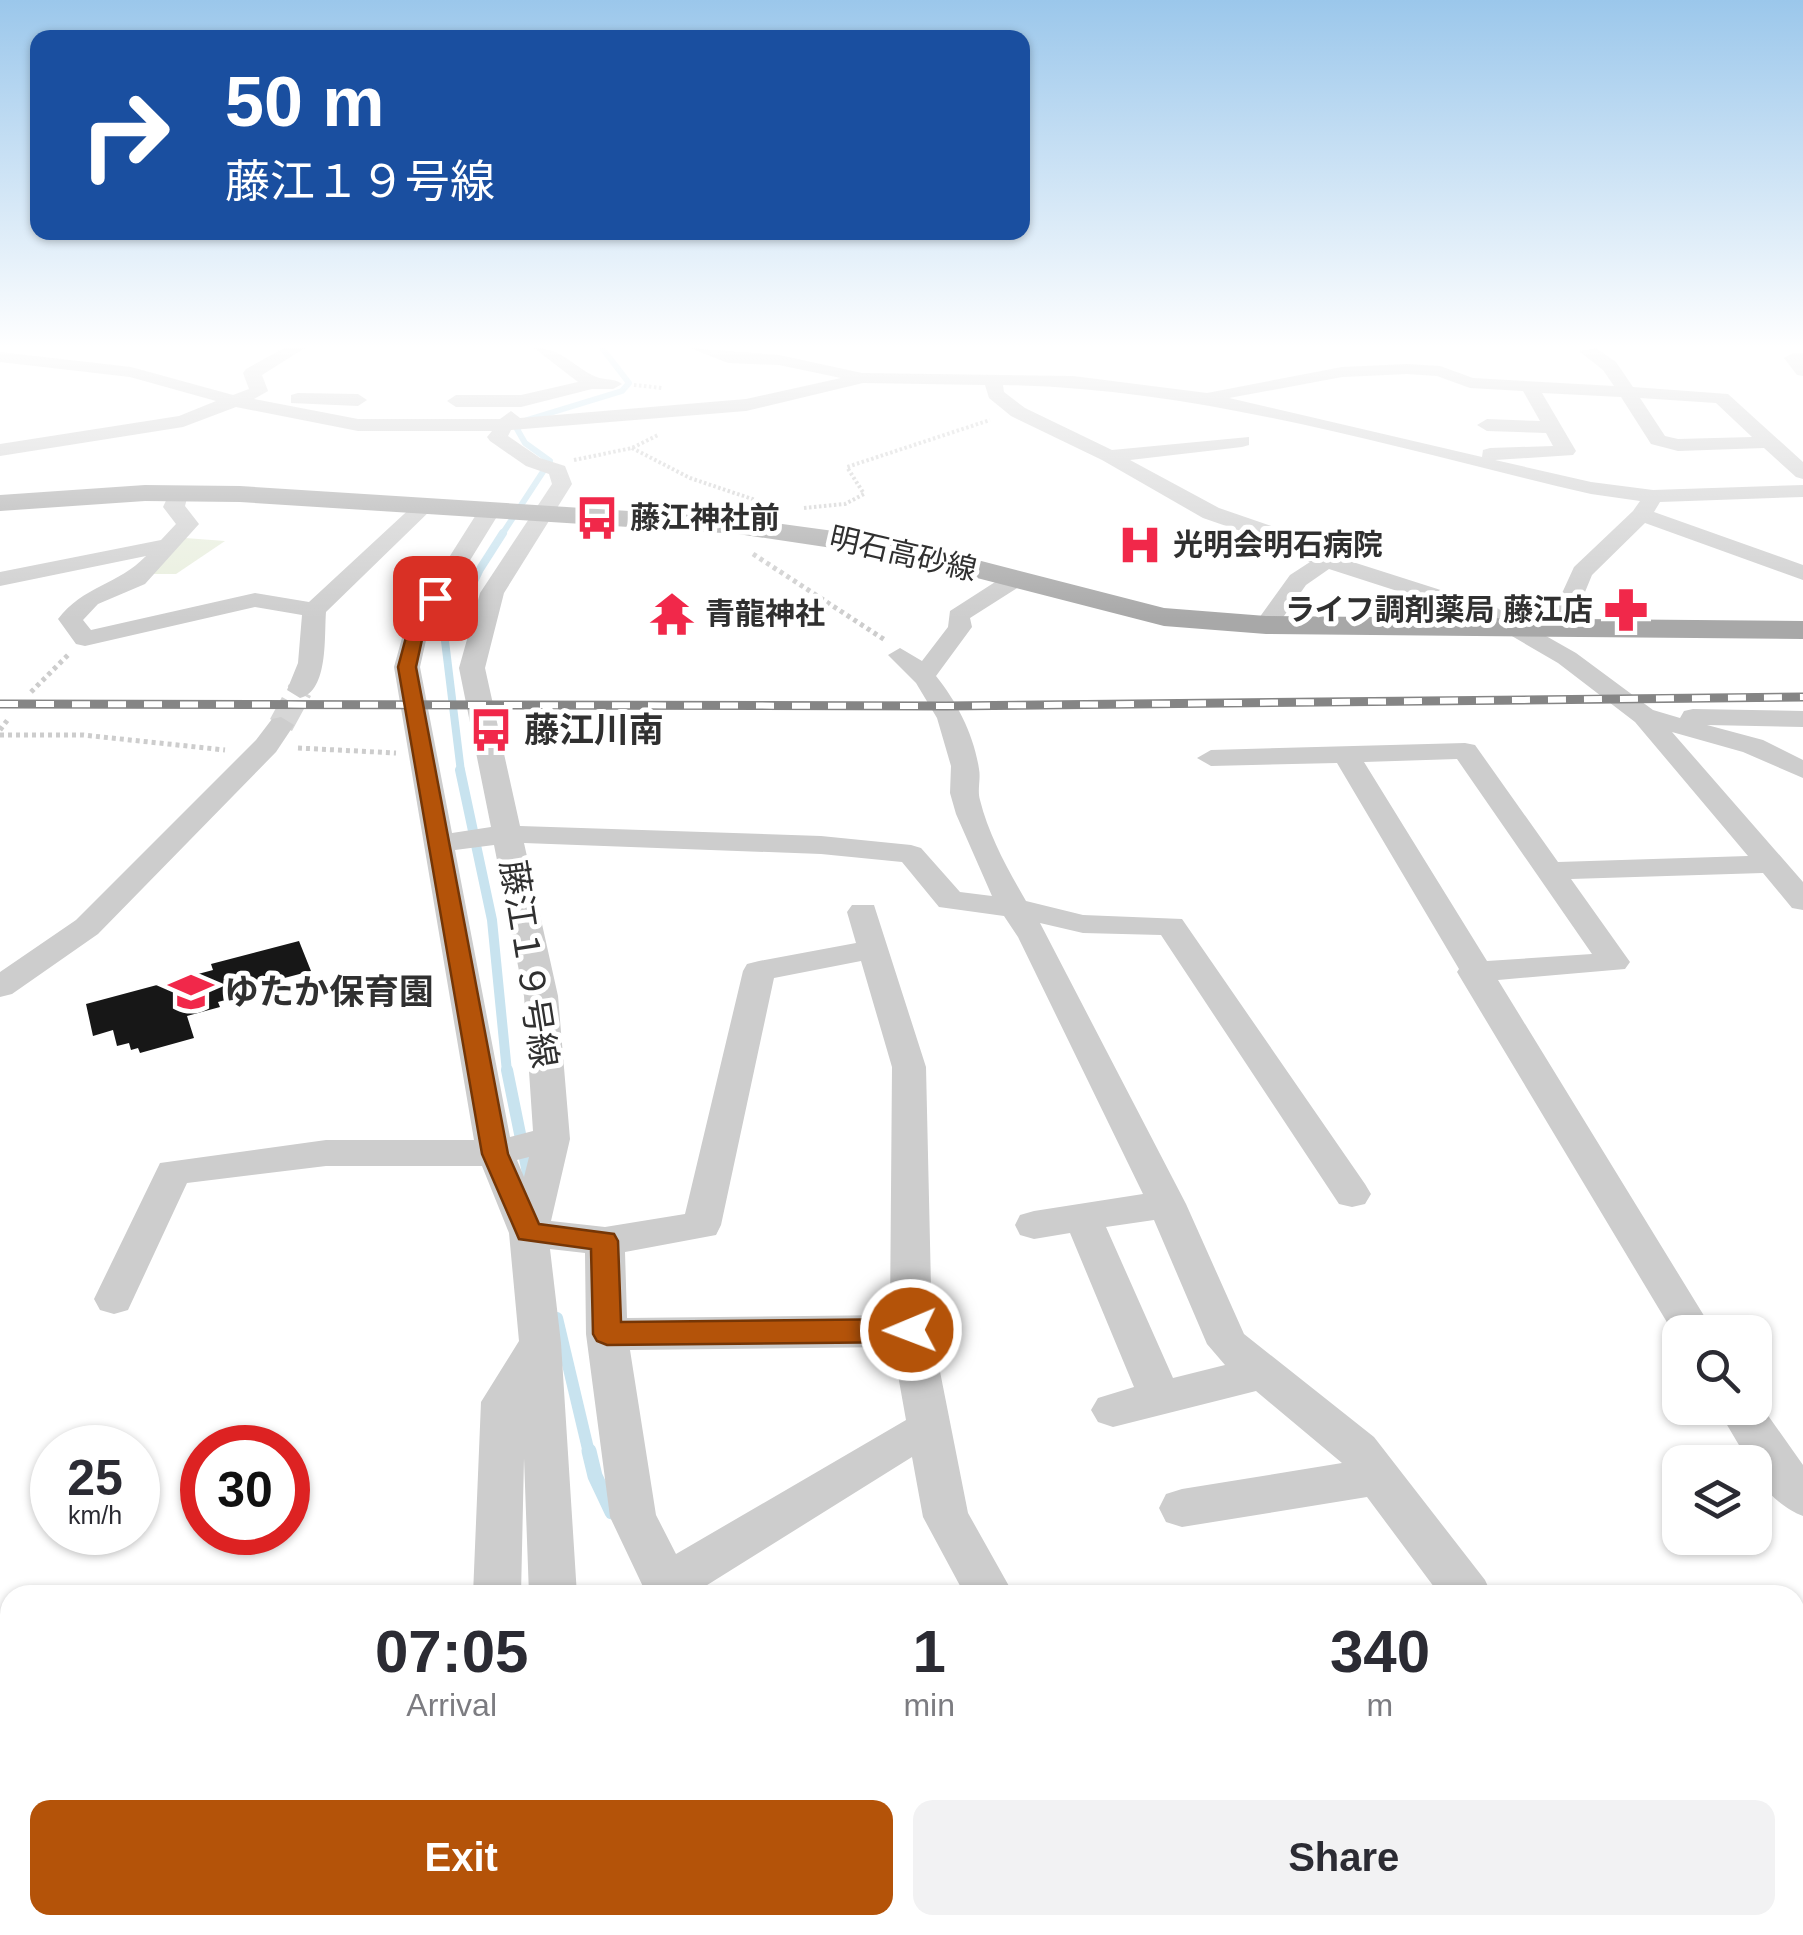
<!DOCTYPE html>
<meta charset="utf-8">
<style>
:root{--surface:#fff;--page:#f2f2f3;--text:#2b2b33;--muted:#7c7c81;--accent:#b45309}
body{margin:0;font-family:Helvetica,"Noto Sans JP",sans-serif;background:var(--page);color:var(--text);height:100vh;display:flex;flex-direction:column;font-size:38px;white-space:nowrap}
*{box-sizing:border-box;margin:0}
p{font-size:32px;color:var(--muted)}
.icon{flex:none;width:55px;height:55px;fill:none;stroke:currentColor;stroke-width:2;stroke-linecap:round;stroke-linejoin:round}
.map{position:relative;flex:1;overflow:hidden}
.details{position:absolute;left:0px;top:1585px;width:1805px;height:350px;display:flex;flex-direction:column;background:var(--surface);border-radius:30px 30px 0 0;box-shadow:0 2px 8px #0004}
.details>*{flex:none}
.top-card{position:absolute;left:30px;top:30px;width:1000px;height:210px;border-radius:20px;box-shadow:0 2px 8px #0004;background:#1a4fa0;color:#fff;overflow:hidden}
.fabs{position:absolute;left:1662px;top:1315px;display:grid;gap:20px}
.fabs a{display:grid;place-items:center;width:110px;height:110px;border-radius:20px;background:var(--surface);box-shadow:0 2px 8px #0004;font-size:50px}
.speed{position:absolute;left:30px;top:1425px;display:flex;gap:20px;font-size:50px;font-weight:700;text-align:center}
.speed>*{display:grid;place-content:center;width:130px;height:130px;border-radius:50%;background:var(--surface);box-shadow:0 2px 8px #0004;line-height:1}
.speed small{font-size:25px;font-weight:400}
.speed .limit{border:15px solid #d22;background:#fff;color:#111}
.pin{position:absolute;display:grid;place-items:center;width:85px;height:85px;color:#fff;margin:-42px;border-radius:20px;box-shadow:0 5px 15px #0006}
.me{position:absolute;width:110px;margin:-55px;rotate:269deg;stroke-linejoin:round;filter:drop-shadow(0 0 8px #0008)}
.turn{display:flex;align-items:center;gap:35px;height:210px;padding:0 30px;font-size:45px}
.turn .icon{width:130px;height:130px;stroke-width:2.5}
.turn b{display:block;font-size:70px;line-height:85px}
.eta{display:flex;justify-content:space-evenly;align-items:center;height:170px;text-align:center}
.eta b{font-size:60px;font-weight:800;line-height:70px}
.cta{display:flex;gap:20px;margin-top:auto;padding:20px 30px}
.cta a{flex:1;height:115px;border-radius:20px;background:var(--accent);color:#fff;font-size:40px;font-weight:800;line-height:115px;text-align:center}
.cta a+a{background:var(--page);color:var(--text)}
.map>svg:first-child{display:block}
.green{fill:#e8eedd}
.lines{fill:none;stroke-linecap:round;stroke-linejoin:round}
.stream-far4{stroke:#c8e3ef;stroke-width:6}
.stream-far3{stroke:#c8e3ef;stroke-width:8}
.stream-far2{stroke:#c8e3ef;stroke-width:10}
.stream-far1{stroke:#c8e3ef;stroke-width:12}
.stream{stroke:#c8e3ef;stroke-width:15}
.building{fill:#171717}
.minor-tunnel{stroke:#d6d6d6;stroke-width:25;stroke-dasharray:25 12;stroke-linecap:butt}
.path-far1{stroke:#cdcdcd;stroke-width:4;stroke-dasharray:2.5 2.5;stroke-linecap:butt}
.path{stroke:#cdcdcd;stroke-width:5;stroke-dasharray:4 4;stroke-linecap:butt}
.minor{fill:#cdcdcd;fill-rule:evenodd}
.major{fill:#a8a8a8;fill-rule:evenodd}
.rail-casing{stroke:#858585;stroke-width:9}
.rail{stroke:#fff;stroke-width:6;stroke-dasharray:18;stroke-linecap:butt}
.route{fill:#b45309;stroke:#753606;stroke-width:2.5}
.labels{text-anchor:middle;stroke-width:10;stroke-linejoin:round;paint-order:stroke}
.far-poi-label{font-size:30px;font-weight:bold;fill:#303030;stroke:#fff;text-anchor:start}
.far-street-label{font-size:30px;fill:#303030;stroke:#fff}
.poi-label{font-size:35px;font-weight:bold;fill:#303030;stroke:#fff;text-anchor:start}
.street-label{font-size:35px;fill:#303030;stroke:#fff}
</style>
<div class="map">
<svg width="1803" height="1935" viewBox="0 0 1803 1935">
<rect width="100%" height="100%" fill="#fff"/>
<path class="green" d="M185,538L225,541L176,574H148Z"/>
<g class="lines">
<path class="stream-far4" d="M501,536L550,461L525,443L517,429L527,420L622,391L629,383L602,348"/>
<path class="stream-far3" d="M461,772L445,641L480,569L503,533"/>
<path class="stream-far2" d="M460,770L492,920L507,1072"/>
<g class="stream-far1">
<path d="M507,1070L529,1178"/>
<path d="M557,1318L589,1453"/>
</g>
<g class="stream">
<path d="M589,1451L595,1476L612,1512"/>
<path d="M835,1925L840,1935"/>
</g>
</g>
<path class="building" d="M299,941L311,971L231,992L233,998L218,1002L220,1007L187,1016L194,1038L140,1053L138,1048L131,1050L129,1043L117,1046L113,1030L93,1036L86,1004L213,970L211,964Z"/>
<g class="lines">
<path class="minor-tunnel" d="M281,725L300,690"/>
<g class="path-far1">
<path d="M634,385L662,388"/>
<path d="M632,448L690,478L764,503"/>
<path d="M574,460L632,448L658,435"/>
<path d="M804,508L845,504L864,494L847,467L990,420"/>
</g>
<g class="path">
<path d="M753,554L885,640"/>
<path d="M31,692L69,654"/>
<path d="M0,730L9,718"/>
<path d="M0,735H83L225,750"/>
<path d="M298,748L396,753"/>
</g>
<g class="minor">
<path d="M284,348H305L262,375L268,391L254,399L358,419H500L511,411L520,418L746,399L841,378L779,365L728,363L690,348L779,355L862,373L1073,376L1207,393L1342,367L1407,364L1440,366L1473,378L1614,386L1603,370L1579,351L1596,348L1616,362L1633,387L1728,394L1803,462V479L1796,477L1764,448L1678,451L1651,444L1621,397L1542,393L1576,451L1573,455L1495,460L1591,482L1653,490L1803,485V497L1660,502L1654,512L1803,565V580L1645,523L1592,575L1571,626L1559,633L1547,626L1574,567L1633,511L1640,501L1591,494C1397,449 1203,388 1003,385L1004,392L1025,408L1112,450L1249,437V445L1242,447L1130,460L1219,508L1274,527L1334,556L1497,608L1576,653L1653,710L1680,718L1684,711L1693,709L1803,711V727L1707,725L1763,740L1803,760V778L1743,752L1672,732L1803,882V910L1792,908L1763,873L1571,879L1630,962L1625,969L1498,980L1714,1332H1680V1344L1457,972L1459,969L1337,763L1211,766L1197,758L1211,750L1465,743L1475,745L1558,862L1748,856L1635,722L1558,663L1481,618L1329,569L1306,585L1274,630H1258L1254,625L1290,575L1310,562L1258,537L1203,518L1102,460L1011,416L989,398L985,385L863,383L746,411L511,430L508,436L540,458L565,466L572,484L504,593L485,668L520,826L821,836L911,845L921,848L960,892L992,896L956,814L950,793L951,766L937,718L916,683L888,655L900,648L922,661L948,627L950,611L1006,575H1022L1025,580L1022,585L970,618L972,627L936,676C957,702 974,735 979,769C981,779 977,790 980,800C989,836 1008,870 1026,901L1083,915L1182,919L1365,1184L1371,1194L1365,1204L1352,1207L1339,1204L1161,935L1083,933L1040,923L1186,1204L1244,1334L1374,1437L1485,1580L1492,1595H1440L1367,1497L1182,1527L1166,1522L1159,1508L1166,1494L1182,1489L1342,1463L1256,1391L1113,1427L1098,1422L1091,1410L1098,1398L1134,1387L1070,1233L1034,1239L1020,1235L1015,1225L1020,1215L1034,1211L1143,1194L1018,937L1004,916L939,907L902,862L821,854L524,843L558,996L570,1139L551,1221L605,1227L685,1214L743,971L747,964L759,961L856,943L847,912L852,905H874L926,1067L932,1331L968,1513L1014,1595H965L923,1517L912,1457L696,1592L697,1595H647L610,1517L586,1334L585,1253L550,1249L561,1343L577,1595H529L524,1458L521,1595H473L481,1402L519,1341L509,1233L482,1166H326L187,1183L128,1310L114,1314L100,1310L94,1299L160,1163L326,1140H474L394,667L405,627L479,510L483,506H497L501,510L429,627L420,667L452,833L491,827L459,668L480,593L552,484L549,474L526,466L490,441L487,437L492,431H358L236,407L183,427L0,456V444L179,416L216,401L130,377L0,362V352L131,367L233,395L249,389L243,373L246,369ZM1407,374L1437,376L1470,388L1523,391L1540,421L1487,419L1477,425L1487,431L1546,433L1553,446L1490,448L1483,450L1482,457L1229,398L1342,377ZM1640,398L1716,403L1752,437L1678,439L1665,436ZM1457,759L1592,954L1487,961L1364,762ZM494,845L524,996L533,1131L510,1137L455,850ZM861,961L892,1067L890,1315L627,1318L625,1252L716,1235L721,1225L774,978ZM529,1157L524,1177L517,1160ZM1154,1220L1207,1344L1225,1365L1173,1378L1106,1227ZM893,1347L906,1420L676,1554L656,1515L630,1350Z"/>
<path d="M534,348C560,348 570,363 592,375C602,381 613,377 622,384L613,389H592L521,407H456L447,401L456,395H521L578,382Z"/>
<path d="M1793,353H1803V376L1797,375L1784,358Z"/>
<path d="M298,393L358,394L367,400L358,406L291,403V395Z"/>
<path d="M178,488L188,494L185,506L199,524L145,584L98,604L83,620L91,630L255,593L309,602L417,502H431L435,506L326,612C324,635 329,691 300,698L287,690L298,663L302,615L255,607L85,646L76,644L58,619C83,586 118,585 146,556L0,586V572L161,540L176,524L163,507L171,490Z"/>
<path d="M281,717L294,725L276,752L98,934L12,994L0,997V972L76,920L256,740L272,719Z"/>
<path d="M1755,1397L1803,1465V1516C1783,1509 1755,1485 1755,1462H1749L1717,1408H1755Z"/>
<path d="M1803,1666V1715L1795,1718V1670Z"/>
<rect x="467" y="1925" width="56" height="10"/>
<rect x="533" y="1925" width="56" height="10"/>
<path d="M872,1925H931L935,1935H876Z"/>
<path d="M1272,1925H1382L1378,1935H1276Z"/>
<path d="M1691,1925H1753L1757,1935H1695Z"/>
</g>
<path class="major" d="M145,485L240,486L738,518L900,540L1164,608L1266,616L1803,621V639L1266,634L1164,626L899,558L738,534L240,502L145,501L0,511V495Z"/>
<g class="rail-casing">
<path id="rail" d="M0,704L946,706L1803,697"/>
</g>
<use href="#rail" class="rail"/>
</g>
<linearGradient id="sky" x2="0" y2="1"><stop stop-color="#9bc7eb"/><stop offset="0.56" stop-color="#fff"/><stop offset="1" stop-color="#fff" stop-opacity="0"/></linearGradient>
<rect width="1803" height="619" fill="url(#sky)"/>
<path class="route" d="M435,593L443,598L425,626L416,667L508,1154L539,1224L614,1234L618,1241L621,1322L911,1319L921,1323L925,1330L921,1338L911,1342L607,1345L597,1341L593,1334L591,1249L519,1239L482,1154L398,667L409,626L429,594Z"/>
<defs>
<g id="bus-bare" transform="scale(3.45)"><path d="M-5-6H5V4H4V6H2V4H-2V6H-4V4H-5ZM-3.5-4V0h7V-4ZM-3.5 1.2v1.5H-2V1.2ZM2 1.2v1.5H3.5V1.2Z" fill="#f1284a" stroke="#fff" stroke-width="2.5" paint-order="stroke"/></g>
<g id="hospital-bare" transform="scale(3.45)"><path d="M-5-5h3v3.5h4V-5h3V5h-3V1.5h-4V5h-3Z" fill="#f1284a" stroke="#fff" stroke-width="2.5" paint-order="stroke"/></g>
<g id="pharmacy-bare" transform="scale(3.45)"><path d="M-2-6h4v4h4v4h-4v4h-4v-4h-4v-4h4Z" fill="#f1284a" stroke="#fff" stroke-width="2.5" paint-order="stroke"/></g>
<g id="temple-bare" transform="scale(3.45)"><path d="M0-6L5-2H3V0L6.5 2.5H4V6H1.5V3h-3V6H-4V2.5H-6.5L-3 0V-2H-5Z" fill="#f1284a" stroke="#fff" stroke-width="2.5" paint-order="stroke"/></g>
<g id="school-bare" transform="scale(3.45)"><path d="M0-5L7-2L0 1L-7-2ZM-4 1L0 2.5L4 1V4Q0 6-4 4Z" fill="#f1284a" stroke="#fff" stroke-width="2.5" paint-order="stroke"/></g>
</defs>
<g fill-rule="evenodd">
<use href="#bus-bare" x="597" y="518"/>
<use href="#hospital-bare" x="1140" y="545"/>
<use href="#pharmacy-bare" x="1626" y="610"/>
<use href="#temple-bare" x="672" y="614"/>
<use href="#bus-bare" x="491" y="730"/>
<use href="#school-bare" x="191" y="992"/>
</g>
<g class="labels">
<g class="far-poi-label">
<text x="630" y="528">藤江神社前</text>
<text x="1173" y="555">光明会明石病院</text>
<text x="1593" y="620" text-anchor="end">ライフ調剤薬局 藤江店</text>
<text x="705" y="624">青龍神社</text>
</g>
<g class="far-street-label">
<text transform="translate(903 554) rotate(13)" y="10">明石高砂線</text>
</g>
<g class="poi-label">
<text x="524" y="742">藤江川南</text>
<text x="224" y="1004">ゆたか保育園</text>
</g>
<g class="street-label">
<text transform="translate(529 964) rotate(81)" y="12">藤江１９号線</text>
</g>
</g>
</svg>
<div class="fabs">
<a><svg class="icon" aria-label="search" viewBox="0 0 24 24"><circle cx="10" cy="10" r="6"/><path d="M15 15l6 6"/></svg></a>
<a><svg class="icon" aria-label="layers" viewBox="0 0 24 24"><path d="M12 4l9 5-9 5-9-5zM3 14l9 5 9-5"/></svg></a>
</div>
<div class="speed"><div>25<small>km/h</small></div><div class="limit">30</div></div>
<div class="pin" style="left:435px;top:598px;background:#d93025"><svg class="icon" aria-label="arrive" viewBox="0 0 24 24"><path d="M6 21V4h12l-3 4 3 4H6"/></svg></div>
<svg class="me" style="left:911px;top:1330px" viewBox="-20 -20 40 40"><circle r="17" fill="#b45309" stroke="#fff" stroke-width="3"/><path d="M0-11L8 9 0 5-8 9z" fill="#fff"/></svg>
<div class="top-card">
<div class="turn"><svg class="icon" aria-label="right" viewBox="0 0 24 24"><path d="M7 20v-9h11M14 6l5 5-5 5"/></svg><div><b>50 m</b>藤江１９号線</div></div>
</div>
<section class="details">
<div class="eta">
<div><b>07:05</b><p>Arrival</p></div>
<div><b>1</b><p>min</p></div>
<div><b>340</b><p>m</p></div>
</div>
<div class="cta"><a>Exit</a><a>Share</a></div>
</section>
</div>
